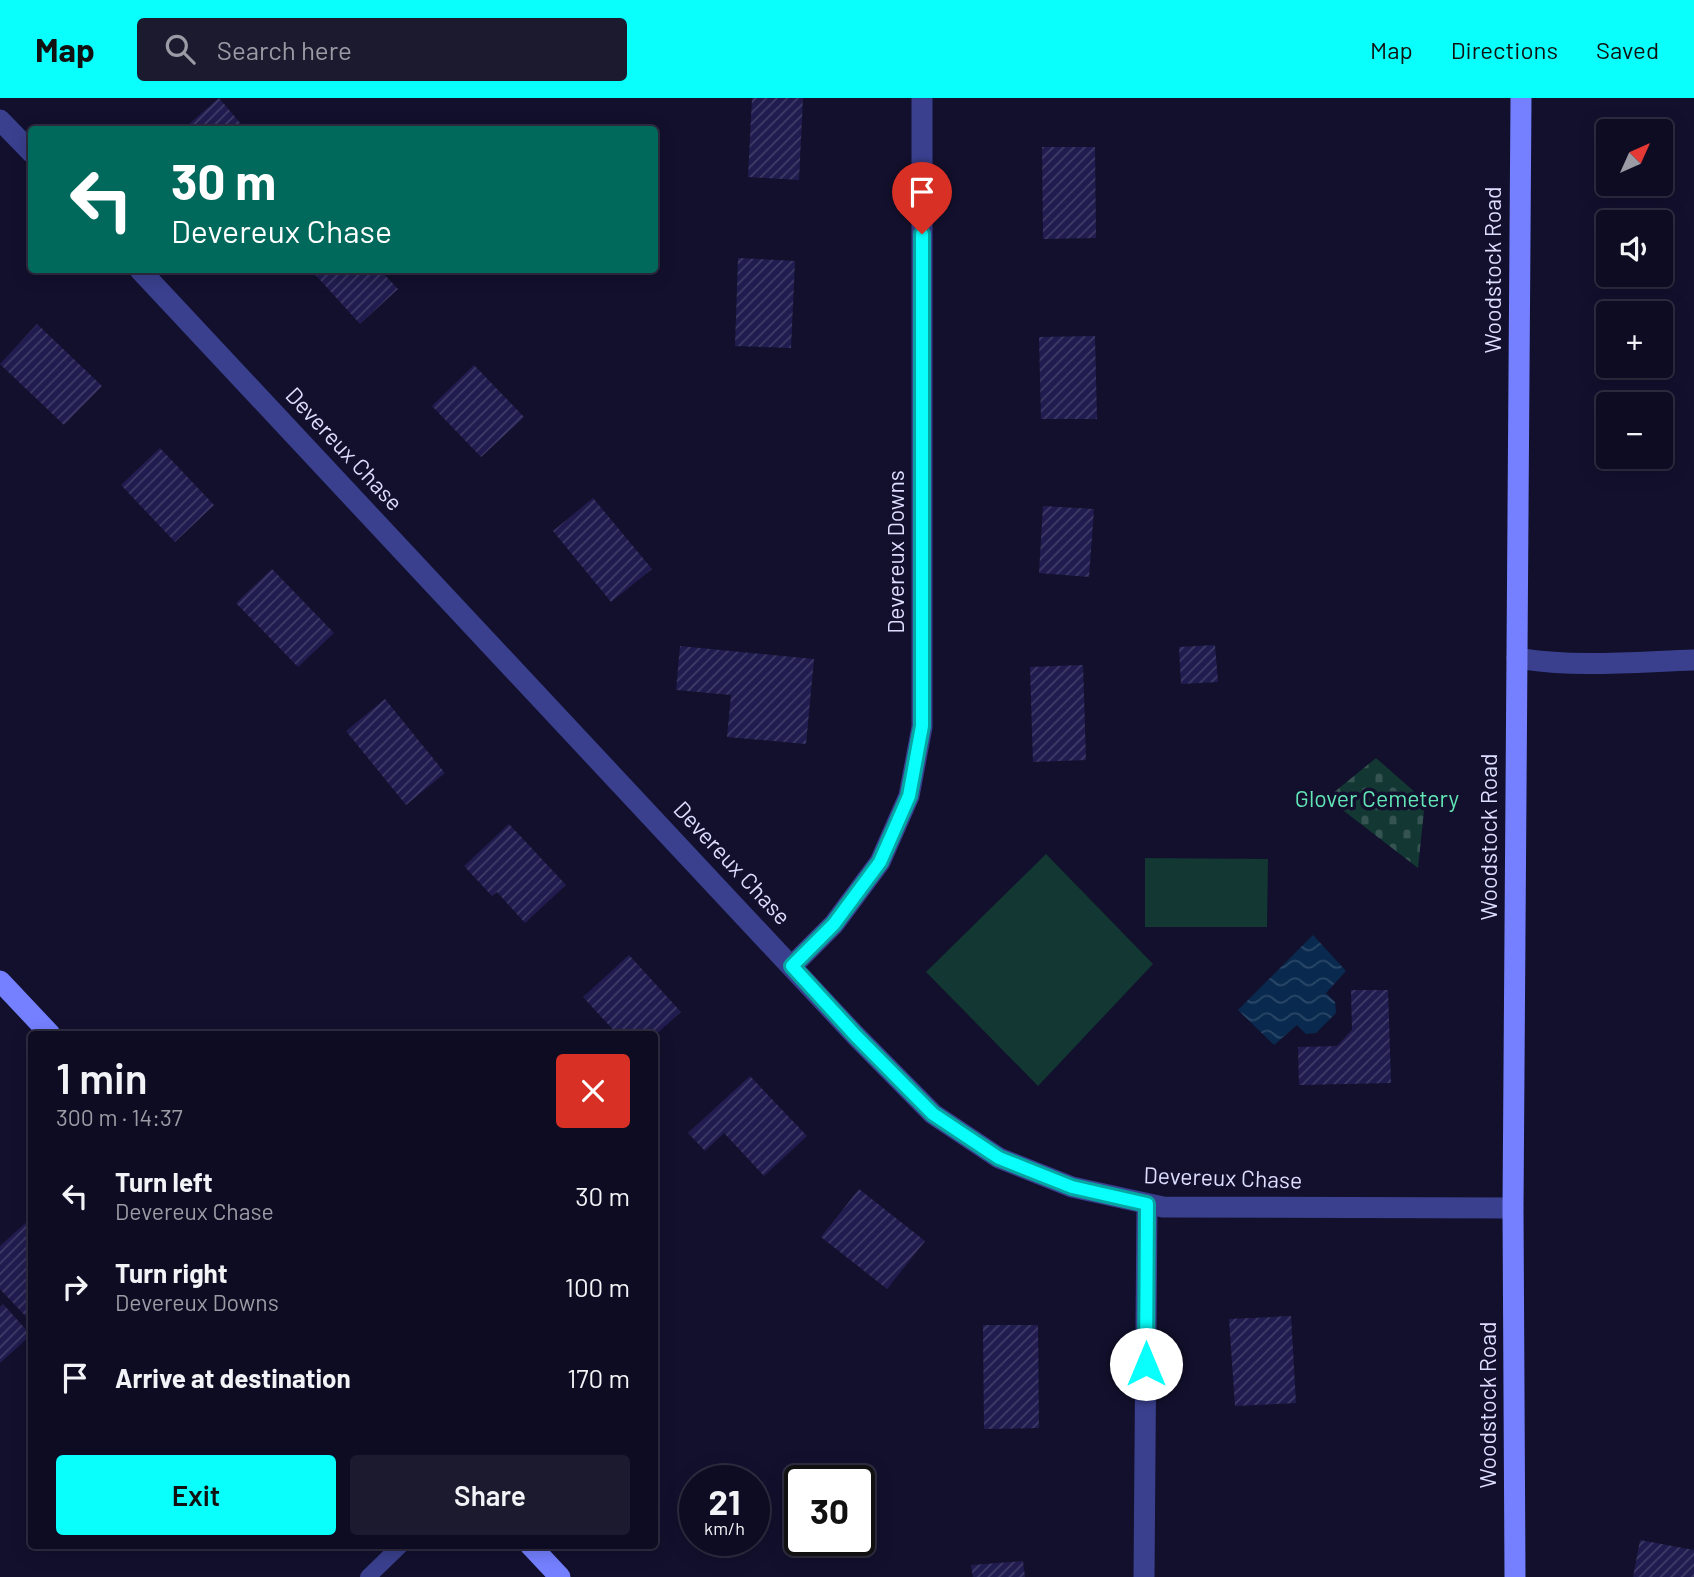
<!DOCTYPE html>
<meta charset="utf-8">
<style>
:root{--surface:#0e0c22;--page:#1c1a2f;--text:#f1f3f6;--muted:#9b9ba5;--line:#2e2c40;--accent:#09fffb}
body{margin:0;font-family:Barlow,sans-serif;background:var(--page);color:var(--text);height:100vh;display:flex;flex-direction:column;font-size:26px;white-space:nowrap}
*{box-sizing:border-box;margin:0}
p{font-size:23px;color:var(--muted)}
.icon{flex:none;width:38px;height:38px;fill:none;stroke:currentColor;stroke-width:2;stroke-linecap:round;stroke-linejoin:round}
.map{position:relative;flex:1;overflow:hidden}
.details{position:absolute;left:28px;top:933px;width:630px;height:518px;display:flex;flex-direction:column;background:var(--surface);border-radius:7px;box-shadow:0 4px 18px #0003,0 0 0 2px var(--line)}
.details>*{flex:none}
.banner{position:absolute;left:28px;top:28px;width:630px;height:147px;border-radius:7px;box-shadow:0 4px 18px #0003,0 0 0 2px var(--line);background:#00695c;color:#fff;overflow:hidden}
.needle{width:46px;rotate:45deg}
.fabs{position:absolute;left:1596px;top:21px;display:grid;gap:14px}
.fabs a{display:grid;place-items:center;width:77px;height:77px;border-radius:7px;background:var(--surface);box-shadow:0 4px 18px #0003,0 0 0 2px var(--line);font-size:35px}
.speed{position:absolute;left:679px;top:1367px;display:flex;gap:14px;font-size:35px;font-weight:700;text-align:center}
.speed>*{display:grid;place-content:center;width:91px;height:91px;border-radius:50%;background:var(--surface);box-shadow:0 4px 18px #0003,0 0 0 2px var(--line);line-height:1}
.speed small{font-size:18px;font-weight:400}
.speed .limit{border:4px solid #111;border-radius:10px;background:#fff;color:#111}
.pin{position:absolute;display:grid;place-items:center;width:60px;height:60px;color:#fff;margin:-72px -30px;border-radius:50% 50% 50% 0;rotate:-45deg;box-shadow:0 0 7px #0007}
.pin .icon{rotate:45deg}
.me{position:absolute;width:77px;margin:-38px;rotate:0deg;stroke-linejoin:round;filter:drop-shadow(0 0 5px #0008)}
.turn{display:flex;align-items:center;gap:24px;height:147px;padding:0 28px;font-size:32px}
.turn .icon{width:91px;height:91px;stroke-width:2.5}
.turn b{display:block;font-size:49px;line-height:60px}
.round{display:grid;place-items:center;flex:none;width:74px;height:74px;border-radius:7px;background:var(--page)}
.headline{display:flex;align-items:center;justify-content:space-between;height:119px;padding:0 28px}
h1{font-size:42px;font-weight:600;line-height:52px}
.button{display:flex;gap:14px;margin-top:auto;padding:14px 28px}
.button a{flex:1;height:80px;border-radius:7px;background:var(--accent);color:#111;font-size:28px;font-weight:600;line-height:80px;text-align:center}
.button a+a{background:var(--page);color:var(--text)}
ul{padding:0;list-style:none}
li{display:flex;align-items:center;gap:21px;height:91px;padding:0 28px}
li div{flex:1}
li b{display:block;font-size:26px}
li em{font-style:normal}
header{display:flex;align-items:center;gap:42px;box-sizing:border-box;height:98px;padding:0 35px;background:var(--accent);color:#111}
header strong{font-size:33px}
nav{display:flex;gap:38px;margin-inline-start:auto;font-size:24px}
.search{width:490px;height:63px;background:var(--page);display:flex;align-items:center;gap:18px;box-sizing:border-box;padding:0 24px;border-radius:7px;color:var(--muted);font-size:26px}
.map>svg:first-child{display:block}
.green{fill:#133732}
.cemetery{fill:url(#cemetery-stones)}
.water{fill:url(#water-waves)}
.building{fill:url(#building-hatch)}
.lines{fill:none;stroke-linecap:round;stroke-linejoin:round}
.lane{stroke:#3a408e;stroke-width:16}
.street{stroke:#3a408e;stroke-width:21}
.secondary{stroke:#7480ff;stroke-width:21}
.route-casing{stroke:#06a6a3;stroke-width:18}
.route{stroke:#09fffb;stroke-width:12}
.labels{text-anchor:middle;stroke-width:7;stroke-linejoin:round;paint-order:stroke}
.street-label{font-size:23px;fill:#ddf;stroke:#12102d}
.park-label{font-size:23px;fill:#62e6b6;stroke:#12102d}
</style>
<header>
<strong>Map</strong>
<div class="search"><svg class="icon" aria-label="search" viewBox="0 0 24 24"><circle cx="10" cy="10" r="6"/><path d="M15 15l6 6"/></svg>Search here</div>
<nav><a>Map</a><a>Directions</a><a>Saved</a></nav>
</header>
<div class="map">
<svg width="1694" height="1479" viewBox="0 0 1694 1479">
<defs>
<pattern id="cemetery-stones" width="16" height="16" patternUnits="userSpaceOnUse" patternTransform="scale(1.75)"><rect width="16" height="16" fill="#133732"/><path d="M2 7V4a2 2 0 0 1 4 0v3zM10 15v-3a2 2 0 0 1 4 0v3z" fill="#355451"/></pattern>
<pattern id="water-waves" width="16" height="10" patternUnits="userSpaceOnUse" patternTransform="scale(1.75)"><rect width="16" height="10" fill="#092a4e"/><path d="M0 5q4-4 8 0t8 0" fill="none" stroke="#2c4869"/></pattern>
<pattern id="building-hatch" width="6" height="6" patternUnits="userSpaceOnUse" patternTransform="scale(1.75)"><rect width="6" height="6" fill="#201c4f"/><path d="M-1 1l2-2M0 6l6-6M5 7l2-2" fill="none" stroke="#403d69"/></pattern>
</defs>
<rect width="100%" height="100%" fill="#12102d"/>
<g class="green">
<path d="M1046,756L1153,866L1038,988L926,874Z"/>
<path d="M1145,760L1268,761L1267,829H1145Z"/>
</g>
<path class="cemetery" d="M1376,660L1425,703L1418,770L1327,700Z"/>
<path class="water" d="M1313,837L1346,873L1326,895L1335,904L1336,915L1316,935L1306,936L1297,927L1274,947L1238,912Z"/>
<g class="building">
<path d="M219,0L246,32H182Z"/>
<path d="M752,0H803L799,82L748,79Z"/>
<path d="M1042,49H1095L1096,140L1043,141Z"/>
<path d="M738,160L795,163L791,250L735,248Z"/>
<path d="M311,172H380L398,191L360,226Z"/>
<path d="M37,226L102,288L64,327L0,266Z"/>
<path d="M1095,238L1097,321H1041L1039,239Z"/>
<path d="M474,267L524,319L481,359L432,308Z"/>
<path d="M160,350L214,407L175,444L121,387Z"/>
<path d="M593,400L652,471L611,504L553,433Z"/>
<path d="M1043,408L1094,411L1089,479L1039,475Z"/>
<path d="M272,471L334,535L298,569L236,505Z"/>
<path d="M1215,547L1218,584L1181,586L1179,549Z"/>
<path d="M680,548L814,561L806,646L727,639L731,597L676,592Z"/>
<path d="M1083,567L1086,662L1033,664L1030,569Z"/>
<path d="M385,601L445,675L406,707L346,633Z"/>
<path d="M509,726L566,787L525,825L497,794L492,798L464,768Z"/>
<path d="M629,857L681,914L654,938V936H617L583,899Z"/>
<path d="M1351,892H1388L1391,985L1299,987L1298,949L1337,948L1352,932Z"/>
<path d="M750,978L807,1038L764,1078L724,1035L705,1053L688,1035Z"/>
<path d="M859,1091L925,1143L887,1191L821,1139Z"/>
<path d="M32,1119V1225L0,1191V1148Z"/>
<path d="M3,1206L31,1237L0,1265V1209Z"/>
<path d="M1291,1218L1296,1305L1235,1308L1229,1221Z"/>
<path d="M983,1227H1038L1039,1330L984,1331Z"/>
<path d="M1640,1442L1694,1452V1479H1633Z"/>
<path d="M1023,1463L1025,1479H973L971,1467Z"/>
</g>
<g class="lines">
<path class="lane" d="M368,1479L401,1447"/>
<g class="street">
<path d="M0,22L32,55"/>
<path d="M140,172L856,938L933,1016L999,1060L1072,1089L1163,1109L1513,1110"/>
<path d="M1517,560C1575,570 1635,564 1694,562"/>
<path d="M792,868L834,826L880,764L909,698L922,629V0"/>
<path d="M1144,1479L1147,1106"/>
</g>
<g class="secondary">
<path d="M0,883L50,936"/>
<path d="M530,1447L560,1479"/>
<path d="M1515,1479L1513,1110L1521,0"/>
</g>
</g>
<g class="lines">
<g class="route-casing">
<path id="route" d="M922,136V628L909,698L880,764L834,826L792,868L856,938L933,1016L999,1060L1072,1089L1147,1106L1146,1266"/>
</g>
<use href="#route" class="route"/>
</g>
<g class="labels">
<g class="street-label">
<text transform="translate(1493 172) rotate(-90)" y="8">Woodstock Road</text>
<text transform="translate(344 351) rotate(47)" y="8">Devereux Chase</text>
<text transform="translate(896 454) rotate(-90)" y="8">Devereux Downs</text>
<text transform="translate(1489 739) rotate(-90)" y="8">Woodstock Road</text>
<text transform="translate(732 765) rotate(47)" y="8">Devereux Chase</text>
<text transform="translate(1223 1080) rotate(2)" y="8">Devereux Chase</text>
<text transform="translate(1488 1307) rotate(-90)" y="8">Woodstock Road</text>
</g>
<g class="park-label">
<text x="1377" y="709">Glover Cemetery</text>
</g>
</g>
</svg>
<div class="fabs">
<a><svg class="needle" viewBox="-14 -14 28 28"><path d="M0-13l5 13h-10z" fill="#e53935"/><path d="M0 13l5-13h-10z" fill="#9b9ba5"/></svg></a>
<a><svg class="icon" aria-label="sound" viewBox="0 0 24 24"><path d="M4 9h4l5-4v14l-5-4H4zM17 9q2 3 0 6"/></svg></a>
<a>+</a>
<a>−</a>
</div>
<div class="speed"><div>21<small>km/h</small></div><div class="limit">30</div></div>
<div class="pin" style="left:922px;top:136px;background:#d93025"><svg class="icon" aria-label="arrive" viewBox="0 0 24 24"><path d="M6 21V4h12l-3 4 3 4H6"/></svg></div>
<svg class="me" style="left:1146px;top:1266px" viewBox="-20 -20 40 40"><circle r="19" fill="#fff"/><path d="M0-13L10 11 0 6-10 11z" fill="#09fffb"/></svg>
<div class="banner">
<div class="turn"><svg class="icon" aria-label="left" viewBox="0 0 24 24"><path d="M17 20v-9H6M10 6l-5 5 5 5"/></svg><div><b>30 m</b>Devereux Chase</div></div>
</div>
<section class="details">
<div class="headline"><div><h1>1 min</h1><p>300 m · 14:37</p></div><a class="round" style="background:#d93025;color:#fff"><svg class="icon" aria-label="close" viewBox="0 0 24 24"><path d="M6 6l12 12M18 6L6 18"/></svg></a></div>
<ul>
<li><svg class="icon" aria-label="left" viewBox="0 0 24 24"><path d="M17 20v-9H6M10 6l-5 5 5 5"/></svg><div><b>Turn left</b><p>Devereux Chase</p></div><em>30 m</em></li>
<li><svg class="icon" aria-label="right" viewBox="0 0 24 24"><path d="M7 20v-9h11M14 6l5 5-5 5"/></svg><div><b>Turn right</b><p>Devereux Downs</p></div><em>100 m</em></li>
<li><svg class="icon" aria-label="arrive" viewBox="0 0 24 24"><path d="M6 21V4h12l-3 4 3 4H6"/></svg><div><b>Arrive at destination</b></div><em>170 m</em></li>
</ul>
<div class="button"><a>Exit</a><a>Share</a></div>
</section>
</div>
